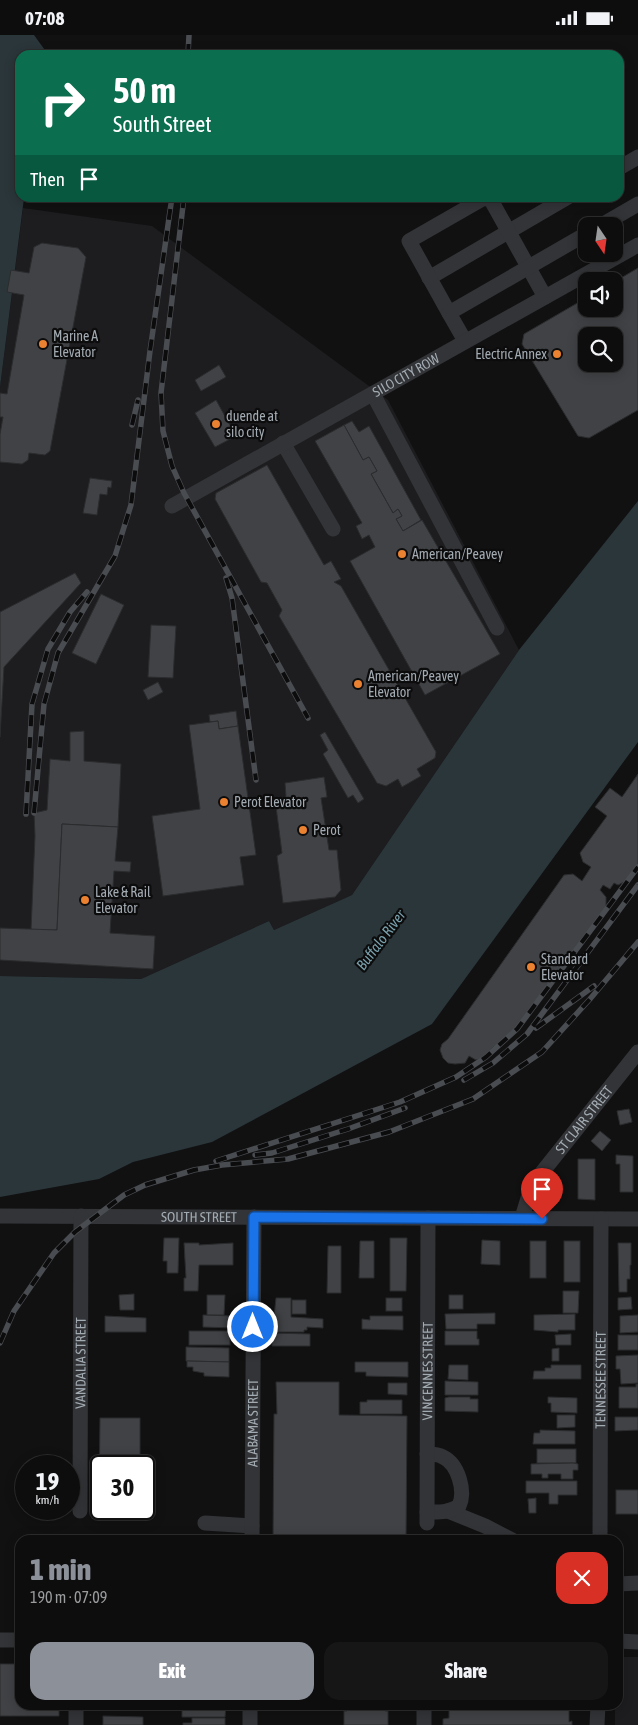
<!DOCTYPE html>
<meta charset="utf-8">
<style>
:root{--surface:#0d0d0e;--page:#161617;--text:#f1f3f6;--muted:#9a9c9e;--line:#2d2d2e;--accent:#8c9099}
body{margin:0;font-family:"Asap Condensed",sans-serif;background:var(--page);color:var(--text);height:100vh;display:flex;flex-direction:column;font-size:19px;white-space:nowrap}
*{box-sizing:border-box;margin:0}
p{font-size:16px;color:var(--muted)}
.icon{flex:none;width:28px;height:28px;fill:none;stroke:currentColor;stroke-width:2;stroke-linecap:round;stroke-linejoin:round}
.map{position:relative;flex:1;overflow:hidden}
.details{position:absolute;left:15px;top:1500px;width:608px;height:175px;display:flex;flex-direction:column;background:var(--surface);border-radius:15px;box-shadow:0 2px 12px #0003,0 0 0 1px var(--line)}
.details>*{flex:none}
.banner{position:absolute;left:15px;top:15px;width:609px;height:152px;border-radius:15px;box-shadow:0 2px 12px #0003,0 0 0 1px var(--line);background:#0b6e4f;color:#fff;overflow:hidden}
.needle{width:32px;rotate:167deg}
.fabs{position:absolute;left:578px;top:182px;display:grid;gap:10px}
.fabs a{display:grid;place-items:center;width:45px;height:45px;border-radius:10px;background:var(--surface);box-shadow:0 2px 12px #0003,0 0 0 1px var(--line);font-size:25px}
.speed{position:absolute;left:15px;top:1420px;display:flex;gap:10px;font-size:25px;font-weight:700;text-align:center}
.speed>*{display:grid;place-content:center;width:65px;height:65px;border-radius:50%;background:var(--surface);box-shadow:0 2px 12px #0003,0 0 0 1px var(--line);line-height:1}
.speed small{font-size:12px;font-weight:400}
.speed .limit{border:2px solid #111;border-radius:8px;background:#fff;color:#111}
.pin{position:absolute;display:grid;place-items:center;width:42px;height:42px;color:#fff;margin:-51px -21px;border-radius:50% 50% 50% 0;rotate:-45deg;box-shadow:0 0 5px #0007}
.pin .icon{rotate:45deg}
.me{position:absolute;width:55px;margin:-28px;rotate:0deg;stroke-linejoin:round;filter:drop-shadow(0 0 4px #0008)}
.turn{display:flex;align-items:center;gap:18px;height:105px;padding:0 15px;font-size:22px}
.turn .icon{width:65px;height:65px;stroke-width:2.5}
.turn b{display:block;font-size:35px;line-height:42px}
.then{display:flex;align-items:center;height:48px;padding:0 15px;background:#0003;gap:10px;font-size:19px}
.round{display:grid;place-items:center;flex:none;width:52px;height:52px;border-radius:15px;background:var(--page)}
.summary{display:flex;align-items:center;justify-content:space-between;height:85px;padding:0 15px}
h1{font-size:30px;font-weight:800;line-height:38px;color:var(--accent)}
.action{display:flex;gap:10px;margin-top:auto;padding:10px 15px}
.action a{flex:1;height:58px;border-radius:15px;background:var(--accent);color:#fff;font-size:20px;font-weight:800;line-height:58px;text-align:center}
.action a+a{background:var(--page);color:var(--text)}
.status{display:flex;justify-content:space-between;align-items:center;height:35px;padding:0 25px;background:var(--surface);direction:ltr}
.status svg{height:14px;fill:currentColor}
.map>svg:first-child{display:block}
.built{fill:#1d1d1f}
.water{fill:#2b363a}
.building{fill:#404245;stroke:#2b2c2e;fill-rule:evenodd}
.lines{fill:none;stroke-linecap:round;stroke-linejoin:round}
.minor{stroke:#323437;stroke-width:15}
.rail-casing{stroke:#494c50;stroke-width:5.5}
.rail{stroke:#0c0c0d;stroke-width:4;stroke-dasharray:11;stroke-linecap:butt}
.route-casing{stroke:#114b97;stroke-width:12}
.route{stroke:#1a73e8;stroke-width:9}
.poi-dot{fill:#ea8231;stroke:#0c0c0d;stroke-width:2}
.labels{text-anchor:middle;stroke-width:4.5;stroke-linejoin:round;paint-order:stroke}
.poi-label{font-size:14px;fill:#a3abb2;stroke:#0c0c0d;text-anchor:start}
.street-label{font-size:14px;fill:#a3abb2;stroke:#0c0c0d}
.water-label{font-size:15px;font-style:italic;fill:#7aa1ad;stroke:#0c0c0d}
</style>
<div class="status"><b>07:08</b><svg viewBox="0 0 49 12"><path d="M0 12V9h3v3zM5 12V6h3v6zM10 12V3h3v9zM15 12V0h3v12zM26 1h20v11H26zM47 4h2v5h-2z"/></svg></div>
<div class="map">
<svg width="638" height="1690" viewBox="0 0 638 1690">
<rect width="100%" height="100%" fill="#111112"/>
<g class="built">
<path d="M23,173L152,191L388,365L519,615L352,860L274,895L269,886L141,944L0,941V352Z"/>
<path d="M618,1622H638V1690H615V1670H618Z"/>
</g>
<g class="water">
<path d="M0,0H34L47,18V20H20V162L24,163L0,352Z"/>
<path d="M638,466V707L432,989L212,1107L133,1127L99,1144L0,1162V941L141,944L269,886L274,895L352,860L519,615Z"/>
</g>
<g class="building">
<path d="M42,208L78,213L86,222L50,416L45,420L29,418L28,425L22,429L0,427V399L3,382H0V358L7,359L24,260L7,257L11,235L29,238L34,212Z"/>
<path d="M638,233V375L589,403L578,401L522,309L524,299L586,263V274H614V247ZM586,301H614V329H586Z"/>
<path d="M219,330L226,342L201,356L195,345Z"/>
<path d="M216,365L236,401L215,412L195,378Z"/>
<path d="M352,386L359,397L369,391L421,485L403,496L396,484L402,481L398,474L393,478L371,439L377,436L369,422L363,425L344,390Z"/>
<path d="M344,390L363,425L369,422L377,436L371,439L393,478L398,474L402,481L396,484L403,496L422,485L500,619L425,660L350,526L375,512L369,500L362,504L356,491L362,488L315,406Z"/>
<path d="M267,430L324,530L331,526L341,544L334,547L341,551L436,717L435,723L417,734L421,741L402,752L398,744L386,751L377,748L279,581L282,575L267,548L261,547L215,464L216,458Z"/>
<path d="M90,443L112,446L111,453L108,452L107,460L100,459L97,480L83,478Z"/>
<path d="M75,538L81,548L4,632L0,702V577Z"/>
<path d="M101,559L124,570L96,629L72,618Z"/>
<path d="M151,590L176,591L173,643L148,642Z"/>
<path d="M158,647L163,657L148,665L143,655Z"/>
<path d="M236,676L238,691L219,694L218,686L210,687L209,680Z"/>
<path d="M218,686L219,694L238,691L256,820L240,822L244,850L163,861L152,781L200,774L189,690Z"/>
<path d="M84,696V726L121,729L118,792L62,789L57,895H31L35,801L34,778L47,775L50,724L70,726V697Z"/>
<path d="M325,697L364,764L358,768L353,760L348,763L323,719L328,715L320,700Z"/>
<path d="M638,739V830L626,846L618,850L614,848L610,854L603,850L600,855L606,862V873L518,991L498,1010L493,1012L483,1023L476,1025L469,1021L465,1028L455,1029L448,1028L443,1023L440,1015L442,1009L448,1004L564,840L573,839L582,846L591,832L583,827L580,818L607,781L595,772L610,753L622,762Z"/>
<path d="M324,742L327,762L321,763L329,815H337L341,855L335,862L283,868L277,821L282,818L275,764L286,762L285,748Z"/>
<path d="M62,789L118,792L115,826L131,827L130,837L114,836L110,898L155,901L153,934L0,925V893L57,895Z"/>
<path d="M629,1074L632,1087L620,1090L617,1076Z"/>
<path d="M600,1096L611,1105L602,1116L591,1106Z"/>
<path d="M616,1120L633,1121V1157H620V1129H616Z"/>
<path d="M578,1124H595V1165L578,1164Z"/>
<path d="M164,1203H179L178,1238H167V1226H163Z"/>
<path d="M390,1203H407L406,1256H390Z"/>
<path d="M482,1205L500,1206V1230L481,1229Z"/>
<path d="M360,1206H374V1243H359Z"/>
<rect x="530" y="1206" width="16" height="37"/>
<rect x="564" y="1206" width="16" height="41"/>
<path d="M184,1208H199V1210L233,1208V1230H199L198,1256H184V1243H186Z"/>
<path d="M618,1208H631V1230H630V1244H627V1257H619Z"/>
<path d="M328,1211H341V1258H327Z"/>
<path d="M563,1256H579L578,1278H563Z"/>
<path d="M134,1259V1275H120L119,1260Z"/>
<path d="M207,1260H225L224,1280H207Z"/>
<rect x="449" y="1260" width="14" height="14"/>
<path d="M631,1262L632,1274L618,1275V1263Z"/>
<path d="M276,1263H291V1282L323,1284V1293L307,1292V1295H304V1297H269L270,1282H274Z"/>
<rect x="386" y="1263" width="16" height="13"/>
<rect x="292" y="1265" width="14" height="14"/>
<path d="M495,1278V1289H477V1294H446L445,1279Z"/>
<path d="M575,1279V1295H558V1297L534,1295V1280Z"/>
<path d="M203,1280L234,1281V1293L203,1292Z"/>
<path d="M638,1280V1297L620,1298V1281Z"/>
<path d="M105,1281L146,1283V1297H105Z"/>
<path d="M370,1281H403V1295L362,1294V1284L370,1285Z"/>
<rect x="189" y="1296" width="41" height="14"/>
<path d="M445,1296H477V1304H479V1310H445Z"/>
<path d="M272,1298L310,1299V1311H272Z"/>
<path d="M571,1299V1310H556L555,1300Z"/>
<rect x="618" y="1300" width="20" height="15"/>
<path d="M186,1312L229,1313V1327L186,1326Z"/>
<path d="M559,1313V1326H552V1314Z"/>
<path d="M638,1320V1348L621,1349L620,1334H616V1321Z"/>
<path d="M187,1326L229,1327V1342L204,1341V1338L193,1336V1332H187Z"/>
<path d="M355,1327H408V1342L366,1341V1337H355Z"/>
<path d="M449,1330H468V1345L448,1344Z"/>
<path d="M551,1330H581V1344H533L534,1336H545V1333H551Z"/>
<path d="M445,1346L478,1347V1360H445Z"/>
<path d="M276,1347H339V1380L407,1381L406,1505H273L274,1379H277Z"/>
<path d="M388,1348H407V1360L388,1359Z"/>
<path d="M636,1349H638V1373H619V1352H636Z"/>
<path d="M449,1362H470V1364H478V1377L445,1376V1363Z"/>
<path d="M548,1362L577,1363V1378L551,1377V1368H548Z"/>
<path d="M367,1365H402V1379H360V1367H367Z"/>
<path d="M557,1380H575V1392L557,1393Z"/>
<path d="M615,1382H638V1395L615,1396Z"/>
<path d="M100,1383H140V1431H101V1474H140V1475L99,1476Z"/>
<path d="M540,1395L575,1396V1409H533L534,1398H540Z"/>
<rect x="537" y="1414" width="39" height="14"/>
<path d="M573,1428L578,1429V1435H573V1444H561V1439H548V1443H542V1439H531V1429Z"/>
<path d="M526,1446H577V1460H558V1469H549V1458H526Z"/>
<rect x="616" y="1455" width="22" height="24"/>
<path d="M536,1463V1478H529L528,1464Z"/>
<path d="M0,1629H20V1670H59V1681H0Z"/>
<path d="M182,1670H226L225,1682H182Z"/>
<path d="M347,1670H385V1676H388V1690H344V1676H347Z"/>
<path d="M449,1670H569V1687L572,1686V1690H443V1684L449,1683Z"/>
<path d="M103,1681L143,1682V1690H103Z"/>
<path d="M192,1683H225V1690H183V1688H192Z"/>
</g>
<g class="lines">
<g class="minor">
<path d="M619,133L638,122"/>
<path d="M600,191L638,169"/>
<path d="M429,243L568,162"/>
<path d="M449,278L409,206L484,163L491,165L545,262"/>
<path d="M465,306L449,278L586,199"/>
<path d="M373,359L497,593"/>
<path d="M283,408L333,494"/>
<path id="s1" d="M172,471L638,210"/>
<path id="s2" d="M0,1181L638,1184"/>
<path id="s3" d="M522,1183L532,1150L638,1017"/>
<path id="s4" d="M80,1476L81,1181"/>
<path d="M448,1476L485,1491L512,1505"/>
<path d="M427,1477C439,1477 448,1478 459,1471C466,1456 458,1429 443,1422C438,1419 432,1419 427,1419"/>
<path d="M205,1488L252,1491"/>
<path id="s5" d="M427,1488L428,1183"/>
<path id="s6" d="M252,1503L254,1182"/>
<path id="s7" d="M600,1505L601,1184"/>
<path d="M618,1549L638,1548"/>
<path d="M0,1605H20"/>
<path d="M618,1606L638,1607"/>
<path d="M76,1690V1670"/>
<path d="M250,1690V1670"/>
<path d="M424,1690V1670"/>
<path d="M597,1690L598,1670"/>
</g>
<g class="rail-casing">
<g id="rail">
<path d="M188,20L189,0"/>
<path d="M184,162L161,358L163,396L172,431L184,458L308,683"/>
<path d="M132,390L138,365"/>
<path d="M226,543L232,563L256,745"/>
<path d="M34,778L44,669L58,618L115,521L131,470L150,316L172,162"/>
<path d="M26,779L32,669L48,614L70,577L87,557"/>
<path d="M536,993L594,951"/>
<path d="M464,1045L493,1028L527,999L638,850"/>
<path d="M255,1120L272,1118L348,1094L405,1073"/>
<path d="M216,1126L400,1067L456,1042L486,1022L517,994L638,832"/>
<path d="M0,1308L14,1276L54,1218L75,1197L124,1160L145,1150L194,1135L222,1130L288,1124L389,1097L473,1064L542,1017L590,964L638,907"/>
</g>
</g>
<use href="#rail" class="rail"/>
</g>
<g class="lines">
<g class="route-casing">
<path id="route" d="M253,1292L254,1182L542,1184"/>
</g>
<use href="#route" class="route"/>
</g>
<g class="poi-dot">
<circle cx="43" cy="309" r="5"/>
<circle cx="557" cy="319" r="5"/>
<circle cx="216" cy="389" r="5"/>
<circle cx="402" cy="519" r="5"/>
<circle cx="358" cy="649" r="5"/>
<circle cx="224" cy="767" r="5"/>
<circle cx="303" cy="795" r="5"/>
<circle cx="85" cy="865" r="5"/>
<circle cx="531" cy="932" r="5"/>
</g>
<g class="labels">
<g class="poi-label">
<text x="53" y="306">Marine A<tspan x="53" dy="16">Elevator</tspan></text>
<text x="547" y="324" text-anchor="end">Electric Annex</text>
<text x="226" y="386">duende at<tspan x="226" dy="16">silo city</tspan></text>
<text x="412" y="524">American/Peavey</text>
<text x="368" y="646">American/Peavey<tspan x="368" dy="16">Elevator</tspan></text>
<text x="234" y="772">Perot Elevator</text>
<text x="313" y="800">Perot</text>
<text x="95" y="862">Lake &amp; Rail<tspan x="95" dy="16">Elevator</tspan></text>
<text x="541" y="929">Standard<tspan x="541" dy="16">Elevator</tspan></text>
</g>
<g class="street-label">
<text dy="5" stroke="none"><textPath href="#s1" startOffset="268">SILO CITY ROW</textPath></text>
<text dy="5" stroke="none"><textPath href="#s3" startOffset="118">ST CLAIR STREET</textPath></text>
<text dy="5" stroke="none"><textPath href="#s2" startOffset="199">SOUTH STREET</textPath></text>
<text dy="5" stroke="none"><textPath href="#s4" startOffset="148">VANDALIA STREET</textPath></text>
<text dy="5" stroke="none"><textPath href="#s5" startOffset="152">VINCENNES STREET</textPath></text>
<text dy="5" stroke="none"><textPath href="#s7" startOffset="160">TENNESSEE STREET</textPath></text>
<text dy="5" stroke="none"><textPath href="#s6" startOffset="115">ALABAMA STREET</textPath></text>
</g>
<g class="water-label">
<text transform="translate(381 905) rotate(-53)" y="5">Buffalo River</text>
</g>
</g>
</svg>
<div class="fabs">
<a><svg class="needle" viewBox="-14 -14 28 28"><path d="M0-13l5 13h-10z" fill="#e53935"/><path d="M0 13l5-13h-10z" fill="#9a9c9e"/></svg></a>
<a><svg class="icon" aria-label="sound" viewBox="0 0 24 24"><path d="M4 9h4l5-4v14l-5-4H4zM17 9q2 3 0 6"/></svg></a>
<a><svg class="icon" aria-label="search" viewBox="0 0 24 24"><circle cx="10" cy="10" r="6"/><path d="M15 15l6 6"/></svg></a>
</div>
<div class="speed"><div>19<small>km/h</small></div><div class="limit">30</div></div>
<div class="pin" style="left:542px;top:1184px;background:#d93025"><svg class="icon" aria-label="arrive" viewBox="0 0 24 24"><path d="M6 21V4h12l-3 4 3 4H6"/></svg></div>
<svg class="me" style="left:253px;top:1292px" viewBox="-20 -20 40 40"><circle r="17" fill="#1a73e8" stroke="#fff" stroke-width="3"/><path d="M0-11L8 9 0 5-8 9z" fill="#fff"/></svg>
<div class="banner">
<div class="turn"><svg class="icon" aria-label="right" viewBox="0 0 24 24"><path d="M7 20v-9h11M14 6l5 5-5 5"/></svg><div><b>50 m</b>South Street</div></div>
<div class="then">Then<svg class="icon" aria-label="arrive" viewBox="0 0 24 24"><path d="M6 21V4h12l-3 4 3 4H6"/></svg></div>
</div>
<section class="details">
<div class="summary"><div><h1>1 min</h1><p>190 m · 07:09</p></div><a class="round" style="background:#d93025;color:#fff"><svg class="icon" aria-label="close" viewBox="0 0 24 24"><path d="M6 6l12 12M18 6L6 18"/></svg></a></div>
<div class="action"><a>Exit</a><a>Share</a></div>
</section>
</div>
